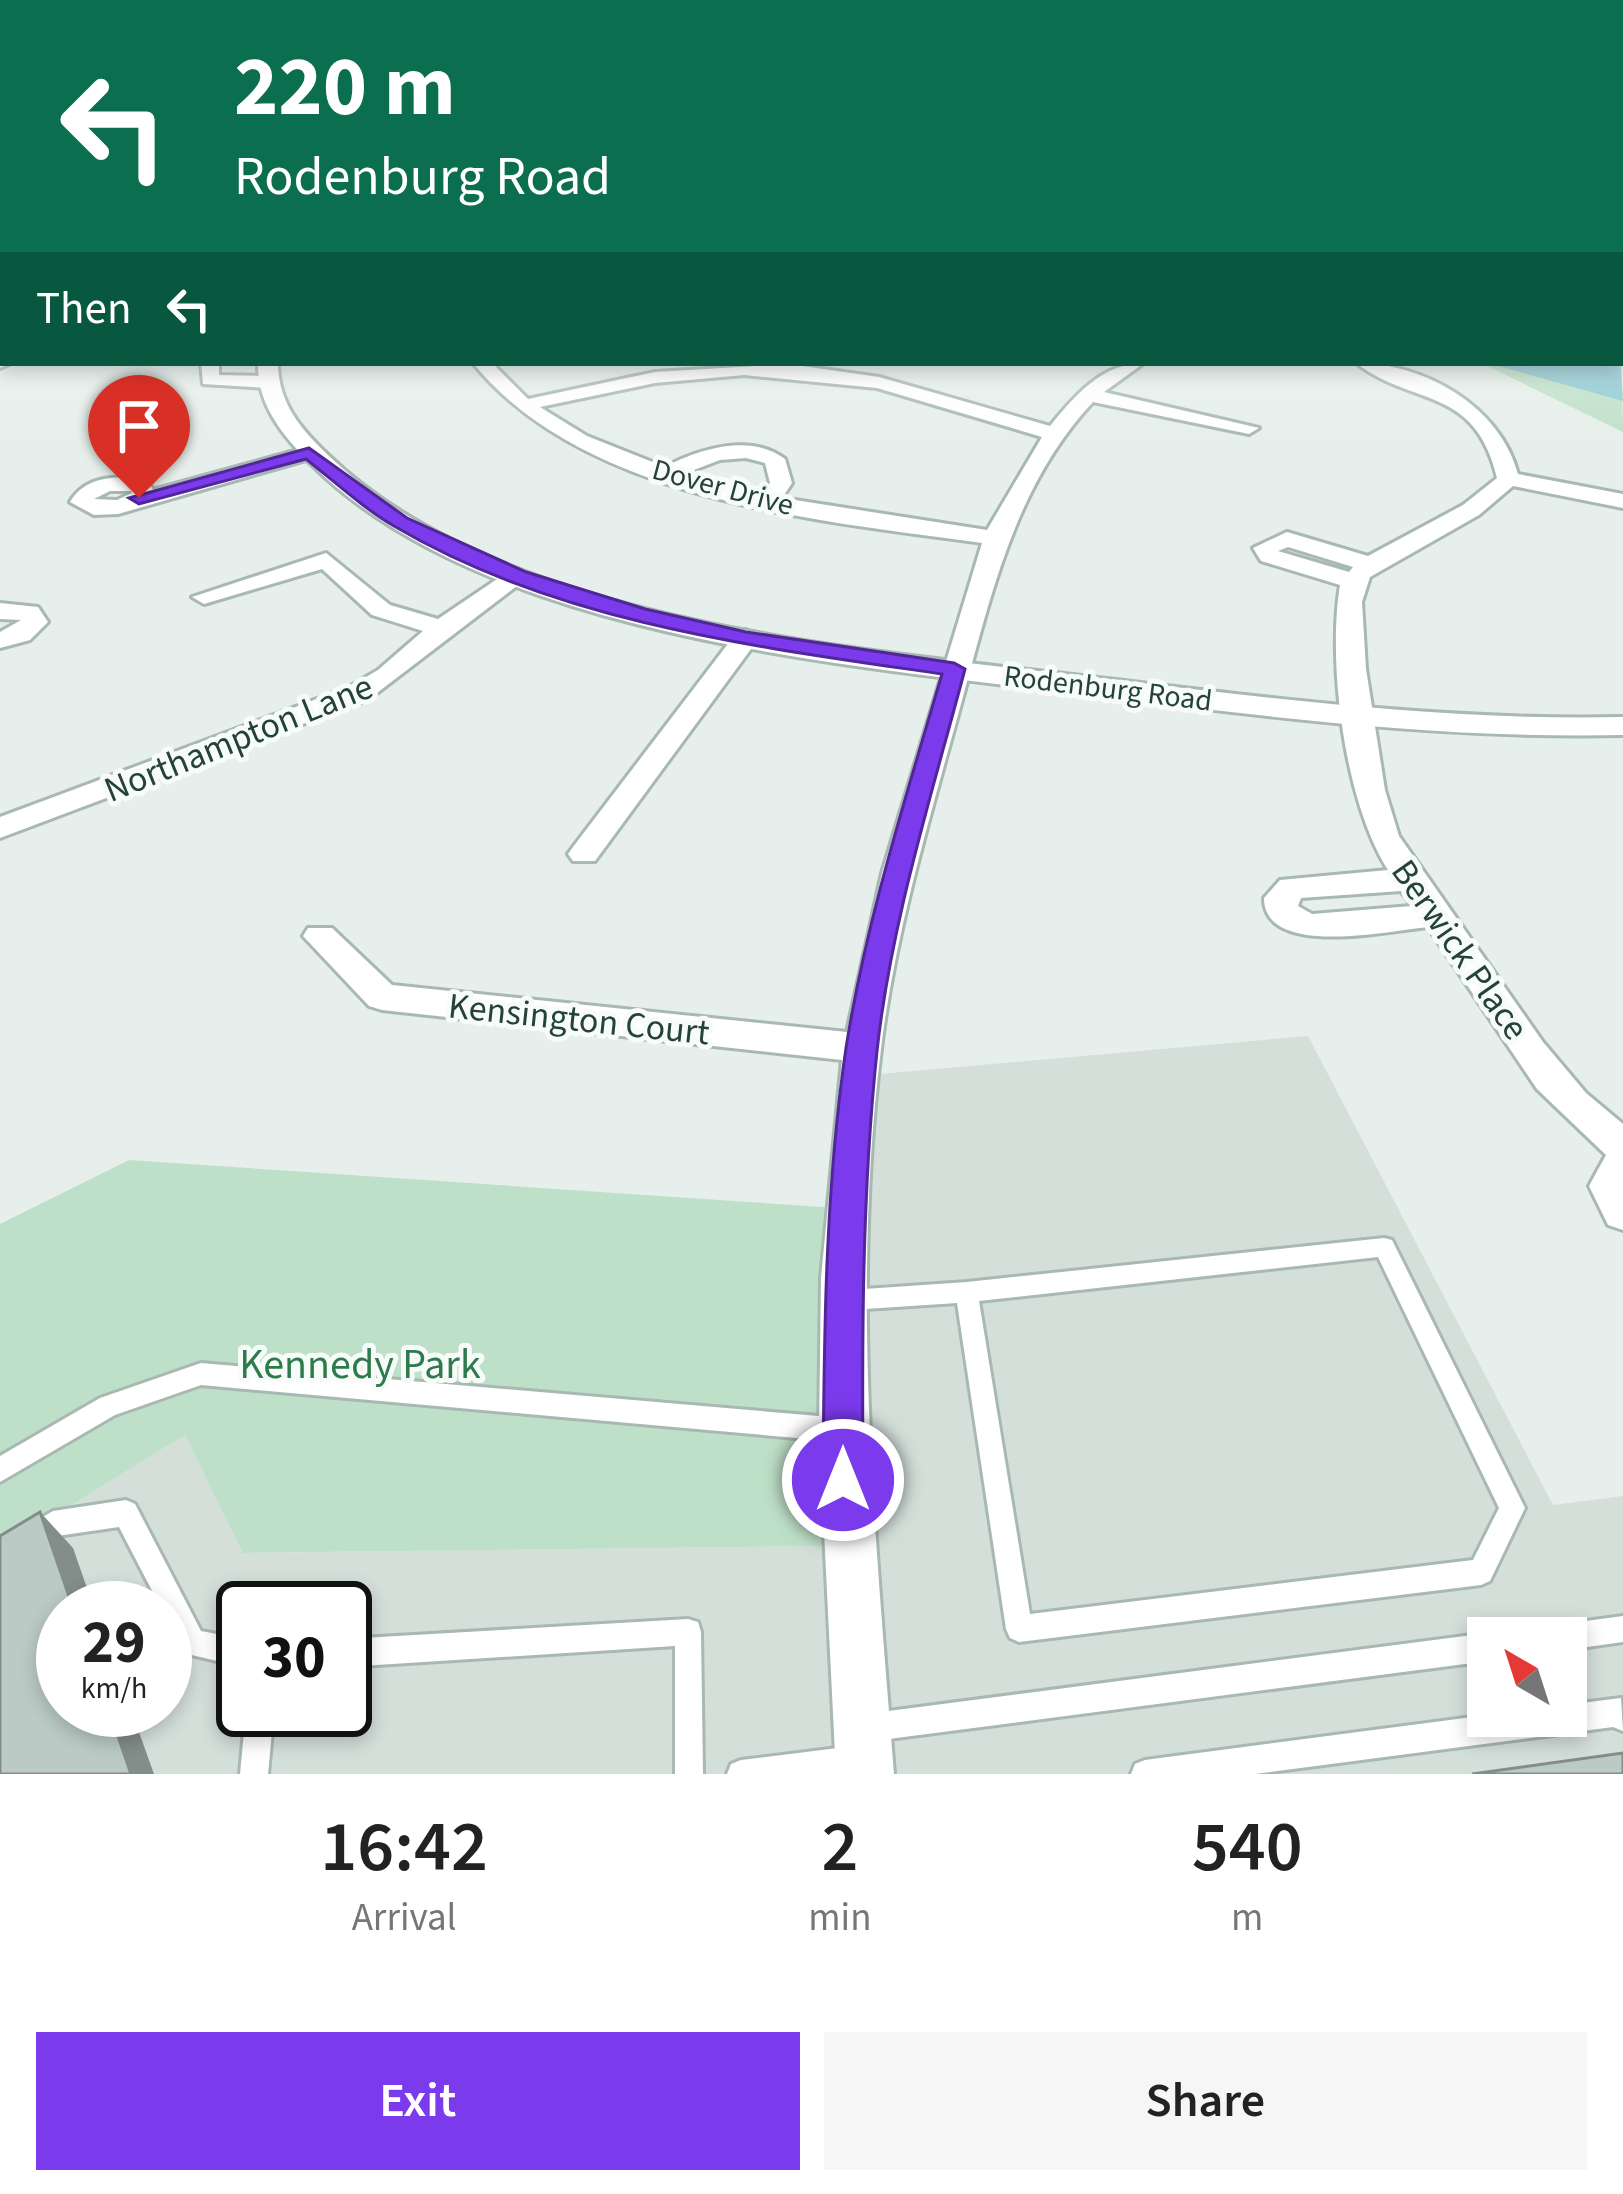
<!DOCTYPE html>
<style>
:root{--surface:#fff;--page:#f6f6f6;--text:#222;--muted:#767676;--accent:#7c3aed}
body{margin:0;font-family:"Source Sans 3",sans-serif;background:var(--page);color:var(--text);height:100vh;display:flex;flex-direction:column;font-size:45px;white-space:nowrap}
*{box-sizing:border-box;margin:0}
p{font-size:39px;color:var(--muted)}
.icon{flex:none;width:66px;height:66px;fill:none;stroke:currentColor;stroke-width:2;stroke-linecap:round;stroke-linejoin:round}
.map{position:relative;height:1774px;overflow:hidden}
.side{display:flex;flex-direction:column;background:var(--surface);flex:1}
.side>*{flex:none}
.hud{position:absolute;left:0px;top:0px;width:1623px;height:366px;box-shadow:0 6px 18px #0003;background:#0b6e4f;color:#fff;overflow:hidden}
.needle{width:78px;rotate:321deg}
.fabs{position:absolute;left:1467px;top:1617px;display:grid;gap:24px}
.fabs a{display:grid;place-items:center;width:120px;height:120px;border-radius:0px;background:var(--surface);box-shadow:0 6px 18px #0003;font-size:60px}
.speed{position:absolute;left:36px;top:1581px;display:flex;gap:24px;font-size:60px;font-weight:700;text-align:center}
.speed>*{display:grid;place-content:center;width:156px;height:156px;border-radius:50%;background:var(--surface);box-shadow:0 6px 18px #0003;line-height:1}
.speed small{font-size:30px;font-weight:400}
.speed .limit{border:6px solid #111;border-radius:18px;background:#fff;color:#111}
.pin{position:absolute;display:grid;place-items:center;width:102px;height:102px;color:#fff;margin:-123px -51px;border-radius:50% 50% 50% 0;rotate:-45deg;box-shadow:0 0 12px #0007}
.pin .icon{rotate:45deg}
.me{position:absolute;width:132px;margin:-66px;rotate:0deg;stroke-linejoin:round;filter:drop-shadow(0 0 9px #0008)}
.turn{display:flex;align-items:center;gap:42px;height:252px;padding:0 36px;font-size:54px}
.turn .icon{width:156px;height:156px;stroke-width:2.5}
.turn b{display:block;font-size:84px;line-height:102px}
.then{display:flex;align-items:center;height:114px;padding:0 36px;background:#0003;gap:24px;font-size:45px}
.eta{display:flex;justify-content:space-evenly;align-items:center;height:204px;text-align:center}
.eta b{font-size:72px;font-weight:600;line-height:84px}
.button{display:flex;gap:24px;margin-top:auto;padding:24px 36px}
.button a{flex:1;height:138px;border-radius:0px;background:var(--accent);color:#fff;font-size:48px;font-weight:600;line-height:138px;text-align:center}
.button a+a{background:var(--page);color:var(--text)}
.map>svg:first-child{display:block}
.built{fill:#d4dfda;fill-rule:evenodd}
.green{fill:#bfe0c8}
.water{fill:#8ec9d4}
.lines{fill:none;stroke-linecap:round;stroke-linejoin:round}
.service-casing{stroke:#a8b8b2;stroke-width:6}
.minor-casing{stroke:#a8b8b2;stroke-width:6}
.tertiary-casing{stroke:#a8b8b2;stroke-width:6}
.service{fill:#fff;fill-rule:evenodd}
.minor{fill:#fff;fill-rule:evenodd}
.tertiary{fill:#fff;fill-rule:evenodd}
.shaded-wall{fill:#838d89}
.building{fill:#bbcac4;stroke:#838d89;stroke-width:3}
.route{fill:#7c3aed;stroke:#51269a;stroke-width:3}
.labels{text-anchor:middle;stroke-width:10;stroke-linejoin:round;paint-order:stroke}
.far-street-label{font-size:30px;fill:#24423a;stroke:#f7fbf9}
.street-label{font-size:36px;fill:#24423a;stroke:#f7fbf9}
.near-park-label{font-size:42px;fill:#2d7a4b;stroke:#f7fbf9}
</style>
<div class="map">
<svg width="1623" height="1774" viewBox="0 0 1623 1774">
<rect width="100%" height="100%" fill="#e6efeb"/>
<g class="built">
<path d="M1308,1036L1553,1505L1623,1496V1774H883L852,1291L868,1075ZM1488,1638H1566V1716H1488Z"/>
<path d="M185,1435L244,1553L832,1546L846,1774H0V1549ZM63,1608H165V1710H63ZM243,1608H345V1710H243Z"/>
</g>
<g class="green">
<path d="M1620,292L1623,432L1481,363H1620Z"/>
<path d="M129,1160L837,1208L832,1546L243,1553L185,1435L0,1549V1224Z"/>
</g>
<path class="water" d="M1620,355L1623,401L1488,363H1620Z"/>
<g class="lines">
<g class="service-casing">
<g id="service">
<path d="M1384,1238L1392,1240L1525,1508L1490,1581L1481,1585L1019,1642L1010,1638L1006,1629L957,1303L850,1310L842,1307L839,1300L842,1293L850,1290L967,1282ZM1378,1257L1499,1508L1473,1560L1030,1614L979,1301Z"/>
<path d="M201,1363L842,1418L851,1422L854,1430L851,1438L842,1442L201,1385L115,1415L0,1482V1456L100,1398Z"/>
<path d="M126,1500L135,1504L201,1631L243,1639V1667L183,1653L165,1616V1608H161L119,1527L57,1536L0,1570V1542L53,1511Z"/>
<path d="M1623,1616V1642L1566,1650V1638H1543L1546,1628L1556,1625Z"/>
<path d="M688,1619L698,1622L701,1632L703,1774H675V1646L345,1667V1639Z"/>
<path d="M1488,1633L1498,1638H1488V1661L873,1741L863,1737L859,1727L863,1717L873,1713Z"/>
<path d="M1621,1698L1623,1731L1613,1727L1255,1774H1131L1135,1764L1145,1760L1488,1715L1566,1716V1705Z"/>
<path d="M246,1710H274L268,1774H240Z"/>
<path d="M854,1746L864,1750L868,1760L864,1770L855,1774H727L731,1764L741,1760Z"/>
</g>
</g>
<g class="minor-casing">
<g id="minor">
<rect x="1620" y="213" width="3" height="9"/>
<rect x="1620" y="257" width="3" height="10"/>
<path d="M3,285V295L0,296V286Z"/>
<path d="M3,355V363H11L0,368Z"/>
<path d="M201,363H219V375L267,376L276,382L267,388L203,384Z"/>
<path d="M473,363H492L528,399L655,372L788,364L879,377L1050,426C1075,395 1103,363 1144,363L1104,392L1259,428L1249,434L1093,402C1015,485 991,595 961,704C930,817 895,932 881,1049C851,1291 875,1532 894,1774H836L819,1430L821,1278L842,1060L382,1010L369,1006L303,936L308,928H332L392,985L847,1032L882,873L982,543C816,520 584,500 473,363ZM744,375L877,388L1042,437L987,530L782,498L792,483L785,459C751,433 699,449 665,467L587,436L540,407L655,383ZM746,458L765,463L770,483L763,493L686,473L720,460Z"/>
<path d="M1356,363C1424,363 1500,406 1518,474L1623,494V508L1513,486L1479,515L1370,577L1362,602L1366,669L1385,790L1399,836L1543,1042L1586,1093L1623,1124V1230L1608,1225L1589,1186L1606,1155L1537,1089L1428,927C1389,931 1264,958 1264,898L1280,880L1388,870C1345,803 1327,664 1340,585L1261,561L1253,548L1287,532L1368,556L1463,505L1497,478C1475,385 1413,407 1356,363ZM1288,547L1353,567L1349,572L1278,551ZM1401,891L1412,906L1312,914L1298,906L1301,898Z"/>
<path d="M309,447L319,453L316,457L118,514L94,515L70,502C86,475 118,475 147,480L153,490ZM110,491H131L132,493L117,500L94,499Z"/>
<path d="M326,553L390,605L438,619L509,571L518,569L530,576L369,699L0,838V817L349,687L378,670L423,631L372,615L322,569L204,604L192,597Z"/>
<path d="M0,603L38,607L48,622L30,640L0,648V632L21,620L0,619Z"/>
<path d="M746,630L759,638L595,861H573L568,854L573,847L737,632Z"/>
</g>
</g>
<g class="tertiary-casing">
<path id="tertiary" d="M258,363H278C278,403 301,429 328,455C503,624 857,649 1090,677C1268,698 1444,721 1623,717V735C1443,739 1267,717 1090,695C854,666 485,638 311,464C283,436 257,405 258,363Z"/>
</g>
<use href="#service" class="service"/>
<use href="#minor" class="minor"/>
<use href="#tertiary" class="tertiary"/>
</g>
<g class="shaded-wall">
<path d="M40,1512L73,1548L94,1608H73Z"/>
<path d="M109,1710H131L154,1774H131Z"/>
</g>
<g class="building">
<path d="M40,1512L73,1608H63V1710H109L131,1774H0V1536Z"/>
<path d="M1623,1753V1774H1472Z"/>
</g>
<linearGradient id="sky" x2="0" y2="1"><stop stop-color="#84bce0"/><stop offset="0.44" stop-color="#f4f8f6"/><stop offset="1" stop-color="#f4f8f6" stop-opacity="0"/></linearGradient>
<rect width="1623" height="444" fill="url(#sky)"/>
<path class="route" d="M309,448L407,518L526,572L645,609L746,632L954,663L965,669C932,794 891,922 877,1051C862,1194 862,1337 863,1480L857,1494L843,1500L829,1494L823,1480C824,1336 825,1191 846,1048C866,921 906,797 942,674C757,647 558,623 394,526C363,508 334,481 306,459L139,504L129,498Z"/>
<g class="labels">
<g class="far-street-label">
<text transform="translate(723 487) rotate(15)" y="10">Dover Drive</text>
<text transform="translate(1108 688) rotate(7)" y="10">Rodenburg Road</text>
</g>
<g class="street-label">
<text transform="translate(238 737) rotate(-22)" y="13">Northampton Lane</text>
<text transform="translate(1461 949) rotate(55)" y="13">Berwick Place</text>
<text transform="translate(579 1018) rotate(6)" y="13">Kensington Court</text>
</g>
<g class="near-park-label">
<text x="360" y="1378">Kennedy Park</text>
</g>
</g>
</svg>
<div class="fabs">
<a><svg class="needle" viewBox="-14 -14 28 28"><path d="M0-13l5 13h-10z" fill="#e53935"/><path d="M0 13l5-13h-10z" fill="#767676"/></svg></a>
</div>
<div class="speed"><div>29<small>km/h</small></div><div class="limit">30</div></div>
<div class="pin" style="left:139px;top:498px;background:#d93025"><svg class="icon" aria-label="arrive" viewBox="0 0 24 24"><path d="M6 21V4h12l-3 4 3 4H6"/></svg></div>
<svg class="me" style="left:843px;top:1480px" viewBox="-20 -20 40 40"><circle r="17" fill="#7c3aed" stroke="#fff" stroke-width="3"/><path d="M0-11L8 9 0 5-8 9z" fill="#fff"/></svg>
<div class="hud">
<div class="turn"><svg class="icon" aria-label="left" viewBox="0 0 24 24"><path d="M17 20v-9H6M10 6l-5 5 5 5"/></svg><div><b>220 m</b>Rodenburg Road</div></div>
<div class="then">Then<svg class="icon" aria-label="left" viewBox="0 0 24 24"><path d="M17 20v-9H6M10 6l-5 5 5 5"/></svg></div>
</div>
</div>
<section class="side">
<div class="eta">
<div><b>16:42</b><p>Arrival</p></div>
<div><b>2</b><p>min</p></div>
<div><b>540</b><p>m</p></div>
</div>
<div class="button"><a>Exit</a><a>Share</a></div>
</section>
